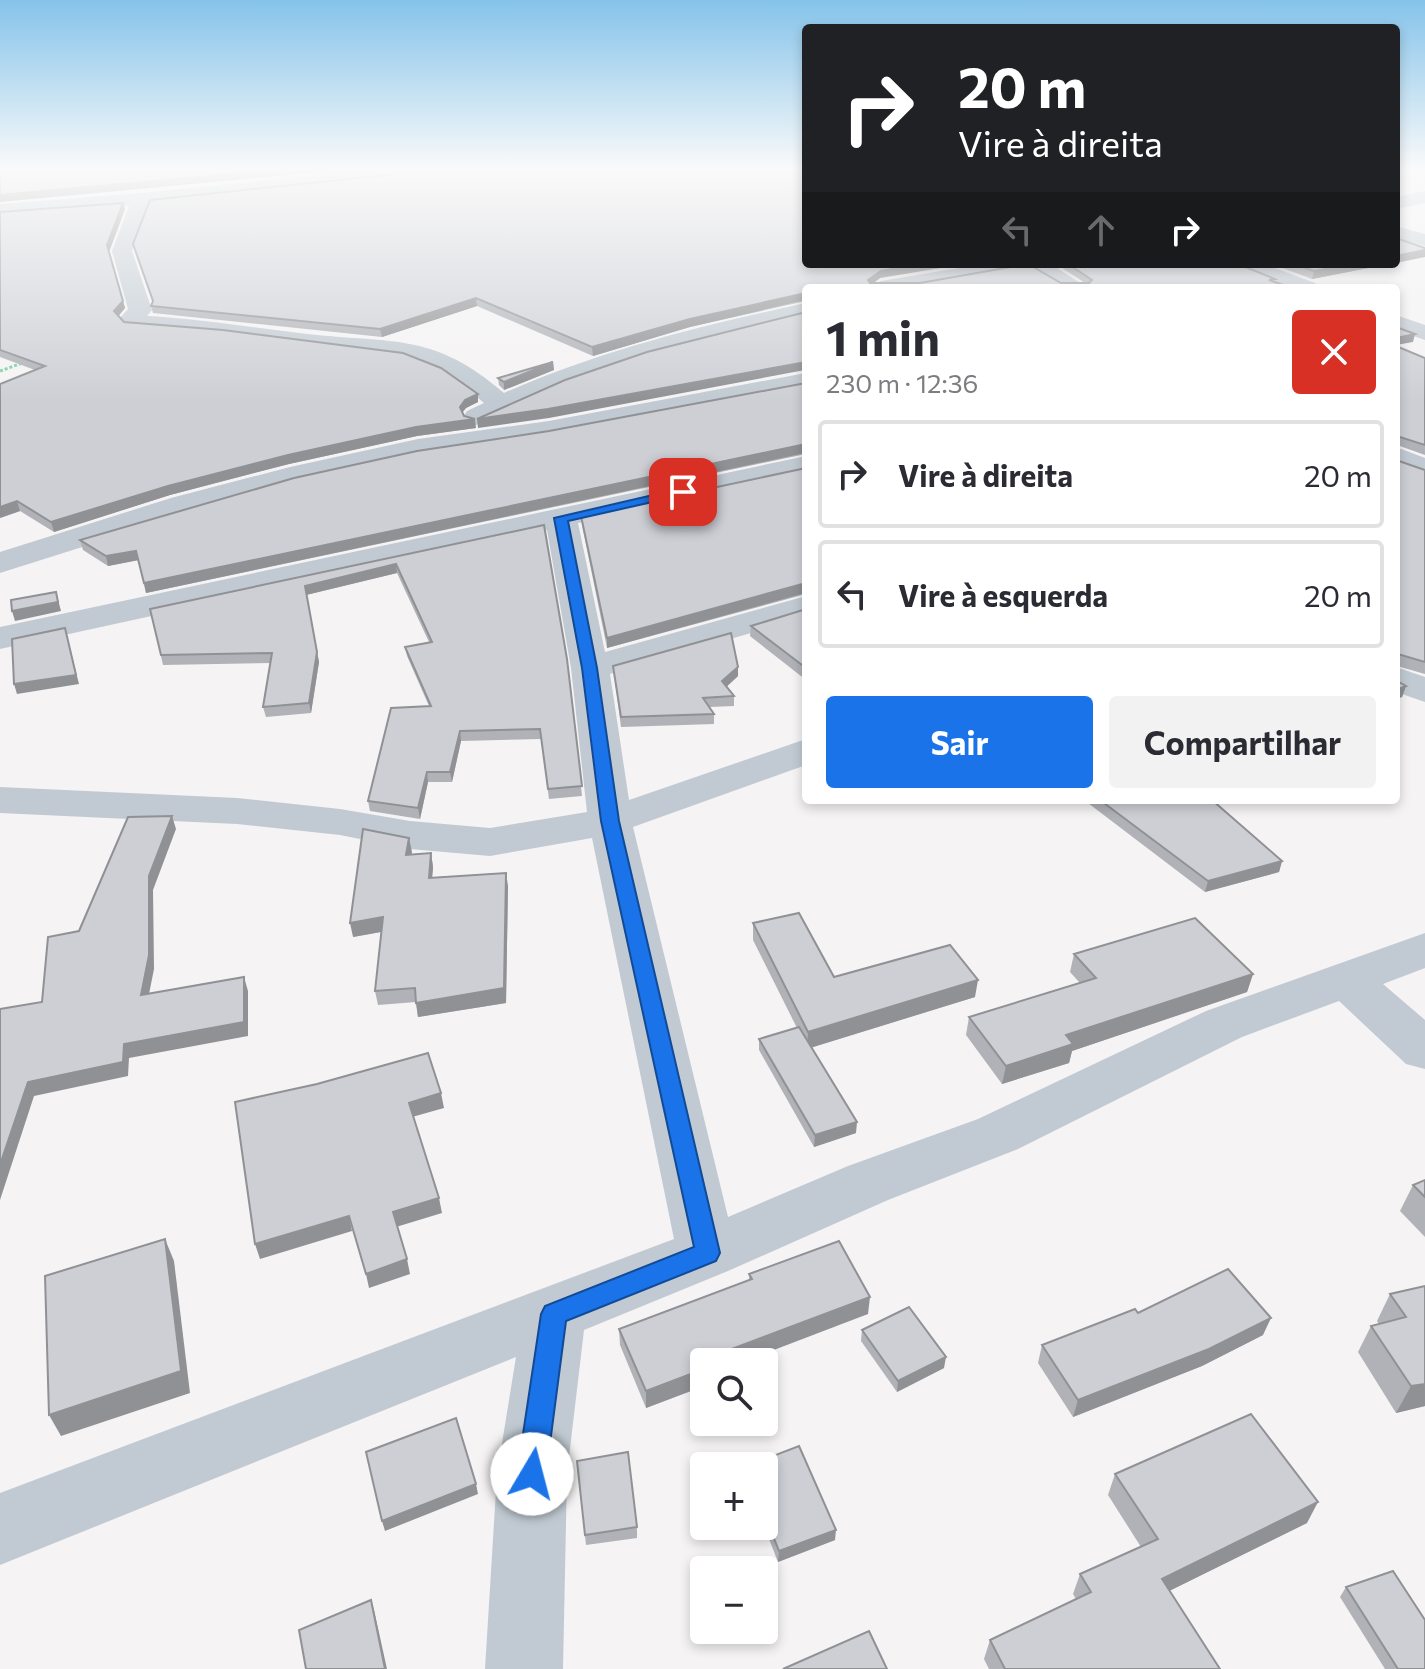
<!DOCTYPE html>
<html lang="pt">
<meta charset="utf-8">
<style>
:root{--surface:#fff;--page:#f2f2f3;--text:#2b2b33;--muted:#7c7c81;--line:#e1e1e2;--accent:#1a73e8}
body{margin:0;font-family:Commissioner,sans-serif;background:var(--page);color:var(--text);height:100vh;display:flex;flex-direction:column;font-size:30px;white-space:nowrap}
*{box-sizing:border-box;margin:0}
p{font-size:26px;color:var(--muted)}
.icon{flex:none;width:44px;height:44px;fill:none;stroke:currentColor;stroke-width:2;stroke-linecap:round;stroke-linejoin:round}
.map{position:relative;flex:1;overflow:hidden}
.details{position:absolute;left:802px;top:284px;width:598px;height:520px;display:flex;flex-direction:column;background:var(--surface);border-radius:8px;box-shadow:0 4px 12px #0003}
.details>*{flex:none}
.banner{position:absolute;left:802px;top:24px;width:598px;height:244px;border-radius:8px;box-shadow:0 4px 12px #0003;background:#202124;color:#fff;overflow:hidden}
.controls{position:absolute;left:690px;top:1348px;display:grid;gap:16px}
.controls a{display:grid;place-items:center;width:88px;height:88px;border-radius:8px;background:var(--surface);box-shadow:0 4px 12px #0003;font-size:40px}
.pin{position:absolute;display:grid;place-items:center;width:68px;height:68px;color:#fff;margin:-34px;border-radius:16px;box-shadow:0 4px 12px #0006}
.me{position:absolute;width:88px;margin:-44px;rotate:8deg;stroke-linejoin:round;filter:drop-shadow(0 0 6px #0008)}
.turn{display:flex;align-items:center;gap:28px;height:168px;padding:0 24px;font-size:36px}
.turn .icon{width:104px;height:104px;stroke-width:2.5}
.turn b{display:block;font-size:56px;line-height:68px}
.lanes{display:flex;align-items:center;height:76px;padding:0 24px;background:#0003;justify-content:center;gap:40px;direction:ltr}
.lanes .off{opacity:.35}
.round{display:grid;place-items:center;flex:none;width:84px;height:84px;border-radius:8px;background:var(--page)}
.headline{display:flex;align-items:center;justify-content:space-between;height:136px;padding:0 24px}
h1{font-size:48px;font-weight:700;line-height:60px}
.action{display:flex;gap:16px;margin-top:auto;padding:16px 24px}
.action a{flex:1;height:92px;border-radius:8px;background:var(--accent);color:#fff;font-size:32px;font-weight:700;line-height:92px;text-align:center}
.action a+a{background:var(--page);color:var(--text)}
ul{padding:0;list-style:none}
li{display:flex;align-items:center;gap:24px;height:108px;margin:0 16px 12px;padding:0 8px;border:4px solid var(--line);border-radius:8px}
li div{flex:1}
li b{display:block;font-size:30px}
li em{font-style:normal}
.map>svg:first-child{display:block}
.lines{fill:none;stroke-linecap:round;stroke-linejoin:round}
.path{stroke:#7ad0a6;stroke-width:3;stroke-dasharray:3 2;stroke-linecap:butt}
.street{fill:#c1cad2;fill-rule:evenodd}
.wall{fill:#b0b2b7}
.shaded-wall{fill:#909195}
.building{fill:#cdcfd5;stroke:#909195;stroke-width:2}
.route{fill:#1a73e8;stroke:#114b97;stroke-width:2}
</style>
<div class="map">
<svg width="1425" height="1669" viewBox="0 0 1425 1669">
<rect width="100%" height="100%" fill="#f5f3f3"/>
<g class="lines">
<path class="path" d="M0,371L25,362"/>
<g class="street">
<path d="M378,169H433L424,174L149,204L132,251L152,310L147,316C205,319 260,329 317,335C400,343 436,335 504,393C601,350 703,325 806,303V317L646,357L564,386L477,425L467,423L463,417L467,411L484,403C420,346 392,358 315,349C280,345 246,337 212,334C184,331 154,334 127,327L119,319L128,309L112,251L129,206L0,216V204L141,193Z"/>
<path d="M1425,191V203L1396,209V197Z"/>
<path d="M1396,226L1425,234V246L1396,238Z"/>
<path d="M983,264H1051L1088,288H1061L1028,268L919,288H870L881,281Z"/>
<path d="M1234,264H1264L1315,283L1318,288H1287L1237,269Z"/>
<path d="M1396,315L1425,325V340L1396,330Z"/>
<path d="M806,373V389L549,437L418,457L295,484L193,512L0,573V552L171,498L290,467L418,439L549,421Z"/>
<path d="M1396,447L1425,458V478L1396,467Z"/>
<path d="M806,456V474L578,523L605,652L806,596V617L610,674L629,800L806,739V765L633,827L728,1217L848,1166L978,1119L1206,1011L1425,933V968L1383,984L1425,1020V1069L1406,1064L1339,1001L1242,1037L1018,1149L888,1200L728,1271L584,1330L567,1474L563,1669H485L497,1474L516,1357L0,1565V1493L674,1239L592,838L490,856L410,849L340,835L237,824L0,813V787L237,798L340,809L410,821L490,828L587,812L571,668L547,530L0,649V627Z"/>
<path d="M1396,667L1425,677V702L1396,692Z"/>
</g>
</g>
<g class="wall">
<path d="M424,171L880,278L873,283H1085L1056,264H1238L1275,282L806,288V301L690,327L593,356L477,306L382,337L153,313L151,306L153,302L133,244Z"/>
<path d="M125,209L109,252L125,308L118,316L124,322L478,402L466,408L462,413L464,416L476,428L417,436L289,464L170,495L54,532L20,511L0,518V384L35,370L0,357V212Z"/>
<path d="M1272,264H1389L1312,279Z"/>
<path d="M1396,346L1425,358V455L1397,445L1396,460L1425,470V674L1397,666V681L1406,686L1402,697L1396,699Z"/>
<path d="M553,362L554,370L504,390L499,385L498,378Z"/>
<path d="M806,383V454L146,593L138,560L108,566L83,550L80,540L549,431Z"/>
<path d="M806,468V594L607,648L582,525L581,516Z"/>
<path d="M544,525L567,659L582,796L549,799L541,739L461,741L452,782H428L420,819L370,811L368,801L429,706L407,656L405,647L429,642L397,573L306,595L319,662L311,713L266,717L263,707L271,663L163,665L150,609Z"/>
<path d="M806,609V680L750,636L751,626Z"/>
<path d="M613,666L738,676L726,687L734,696V706L709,707L714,714V724L621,727Z"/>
<path d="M1084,800H1228L1216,803L1282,861L1279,872L1205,892Z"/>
<path d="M412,852L411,854L431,853L433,867L432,878L508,886L506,1003L418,1017L416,1002L378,1005L375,991L381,932L353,937Z"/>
<path d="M753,923L834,977L975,997L812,1047L856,1133L814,1147L759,1050V1039L797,1028L753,940Z"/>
<path d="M1074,954L1253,974L1247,992L1072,1051L1069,1063L1002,1084L966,1035L969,1017L1080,983L1070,972Z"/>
<path d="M1425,1180V1237L1400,1211L1413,1185Z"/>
<path d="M749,1274L868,1314L704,1362V1386L646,1408L620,1345L619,1329L749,1281Z"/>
<path d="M1425,1286V1406L1396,1413L1358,1352L1371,1326L1379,1324L1377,1321L1390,1294Z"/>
<path d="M1138,1313L1263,1335L1202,1366L1073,1417L1038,1363L1042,1345Z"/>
<path d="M862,1330L944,1368L897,1392L861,1341Z"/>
<path d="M577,1461L637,1527V1538L586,1545Z"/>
<path d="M764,1466L835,1540L778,1562L764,1526Z"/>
<path d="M1115,1474L1307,1523L1169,1591L1220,1669H989L984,1659L990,1640L1076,1599L1073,1594L1080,1574L1141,1547L1108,1495Z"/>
<path d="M1346,1587L1425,1669H1385L1340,1597Z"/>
</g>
<g class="shaded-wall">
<path d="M284,169H351L0,202V195Z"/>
<path d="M123,203L125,209L109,252L107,245Z"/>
<path d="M1425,250V257L1396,263V256Z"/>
<path d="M921,264H965L880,278L867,288L868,280L881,271Z"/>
<path d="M1353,264H1389L1312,279L1314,271Z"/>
<path d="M806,292L805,300L690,327L593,356L592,347L690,319Z"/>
<path d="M476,298L477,306L382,337L380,329Z"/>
<path d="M123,301L125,308L116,319L114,311Z"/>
<path d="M1415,334L1413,342L1396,345V338Z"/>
<path d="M553,362L554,370L504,390V382Z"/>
<path d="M806,362L805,370L549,418L478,428L477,419Z"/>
<path d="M478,394V402L466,408L460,415V407L465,400Z"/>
<path d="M475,419L476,428L417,436L289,464L170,495L54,532L51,522L168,486L288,455L416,427Z"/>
<path d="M806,444L805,453L146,593L144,583Z"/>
<path d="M17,501L20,511L0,518V507Z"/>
<path d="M136,551L139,560L108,566L106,556Z"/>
<path d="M396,564L397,573L306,595L319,662L311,713L309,703L305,586Z"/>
<path d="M806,583L805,593L607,648V638Z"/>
<path d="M56,592L61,611L15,621L12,611Z"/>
<path d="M65,628L79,684L17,694L14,684Z"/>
<path d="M738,667V676L722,691V681Z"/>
<path d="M1406,686L1402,697L1396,699V690Z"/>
<path d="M460,731L461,741L452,782L450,772Z"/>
<path d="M427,772L428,782L420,819L418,808Z"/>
<path d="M1206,800H1228L1205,807Z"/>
<path d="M172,816L176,829L153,890L154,969L146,1009L141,995L149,876Z"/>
<path d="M409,838L412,852L408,868L406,855Z"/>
<path d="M431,853L433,867L431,892L429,878Z"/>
<path d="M1282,861L1279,872L1205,892L1208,881Z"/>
<path d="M506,873L508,886L506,1003L418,1017L416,1003Z"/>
<path d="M383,917L386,931L353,937L350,923Z"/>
<path d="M1253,974L1247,992L1072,1051L1069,1063L1002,1084L1006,1066L1066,1035Z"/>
<path d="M244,977L248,991V1036L129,1058L128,1076L34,1096L0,1200V1165L28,1082L124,1044Z"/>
<path d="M978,980L975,997L807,1049L808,1032Z"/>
<path d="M441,1093L444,1108L412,1117L409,1103Z"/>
<path d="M857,1122L856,1133L814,1147L815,1135Z"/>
<path d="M439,1198L442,1213L396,1227L393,1212Z"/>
<path d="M349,1216L352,1231L260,1259L255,1244Z"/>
<path d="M165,1239L174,1261L190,1393L61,1436L49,1415Z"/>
<path d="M407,1259L410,1274L369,1288L366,1274Z"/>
<path d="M870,1297L868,1314L742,1362H713V1356Z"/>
<path d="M1271,1318L1263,1335L1202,1366L1073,1417L1078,1400Z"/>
<path d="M946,1357L944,1368L897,1392L898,1381Z"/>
<path d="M704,1369V1386L646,1408V1391Z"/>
<path d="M1425,1384V1406L1396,1413L1411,1386Z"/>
<path d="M476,1484L478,1494L385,1531L382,1521Z"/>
<path d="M1318,1502L1307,1523L1153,1599L1162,1579Z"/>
<path d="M836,1530L835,1540L778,1562L779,1551Z"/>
<path d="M371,1600L374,1610L387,1669H385Z"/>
</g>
<g class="building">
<path d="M0,169H284L0,195Z"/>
<path d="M427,169H806V264H921L881,271L868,280L870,283H920L1028,264L1061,283H1089L1092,280L1068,264H1238L1275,279L1269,280L1292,288H806V293L690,319L592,347L476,298L380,329L151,306L153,301L133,244L150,200L424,171Z"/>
<path d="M123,203L107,245L123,301L114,311L124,322L223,330L403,353L441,368L478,394L465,400L460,407L464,416L475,419L416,427L288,455L168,486L51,522L17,501L0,507V384L45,366L0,350V212Z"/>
<path d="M1396,238L1425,248V250L1396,256Z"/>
<path d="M1294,264H1353L1314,271Z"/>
<path d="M806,312V362L548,409L477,419L565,380L647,352Z"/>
<path d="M1396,327L1415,334L1396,338Z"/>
<path d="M1396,346L1425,358V445L1397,436L1396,460L1425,470V662L1398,654L1397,681L1406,686L1396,690Z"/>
<path d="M553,362L504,382L498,378Z"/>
<path d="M806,383V444L144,583L136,551L106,556L80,540L294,478L417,451L549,431Z"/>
<path d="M806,468V583L607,638L581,516Z"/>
<path d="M544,525L567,659L582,786L548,789L540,729L460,731L450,772H427L418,808L368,801L391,708L431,706L405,647L432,642L396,564L305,586L317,652L309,703L263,707L272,653L161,655L150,609Z"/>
<path d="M56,592L58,602L12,611L11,600Z"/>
<path d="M806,609V668L751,626Z"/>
<path d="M65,628L76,675L14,684L12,639Z"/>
<path d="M731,633L738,667L722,681L734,696L703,698L714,714L621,717L613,666Z"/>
<path d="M1100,800H1212L1282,861L1208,881Z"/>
<path d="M172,816L149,876V955L141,995L244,977V1022L124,1044L123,1062L28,1082L0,1165V1009L42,1002L48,937L79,931L128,817Z"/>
<path d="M363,829L409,838L406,855L431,853L429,878L506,873L504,988L416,1003L415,988L375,991L383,917L350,923Z"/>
<path d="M799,913L834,977L950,945L978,980L808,1032L753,923Z"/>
<path d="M1195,918L1253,974L1066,1035L1073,1044L1006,1066L969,1017L1096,978L1074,954Z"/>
<path d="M799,1027L857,1122L815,1135L759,1039Z"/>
<path d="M428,1053L441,1093L409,1103L439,1198L393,1212L407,1259L366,1274L349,1216L255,1244L235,1102L317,1084Z"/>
<path d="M1425,1180V1197L1413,1185Z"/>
<path d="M165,1239L181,1371L49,1415L45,1276Z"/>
<path d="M839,1241L870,1297L713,1356L716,1362H704V1369L646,1391L619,1329L752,1279L749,1274Z"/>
<path d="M1228,1269L1271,1318L1209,1349L1078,1400L1042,1345L1135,1309L1138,1313Z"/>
<path d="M1425,1286V1384L1411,1386L1371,1326L1406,1317L1390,1294Z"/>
<path d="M909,1307L946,1357L898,1381L862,1330Z"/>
<path d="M1251,1414L1318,1502L1162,1579L1220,1669H1005L990,1640L1091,1592L1080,1574L1158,1539L1115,1474Z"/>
<path d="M456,1418L476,1484L382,1521L366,1452Z"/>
<path d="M799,1446L836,1530L779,1551L764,1514V1466H747Z"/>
<path d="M628,1452L637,1527L585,1535L577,1461Z"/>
<path d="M1393,1571L1425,1620V1669H1398L1346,1587Z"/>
<path d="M371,1600L385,1669H306L299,1630Z"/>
<path d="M869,1631L887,1669H783Z"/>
</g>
<linearGradient id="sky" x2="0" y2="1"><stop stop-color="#85c3ea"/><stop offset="0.42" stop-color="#fafafa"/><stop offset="1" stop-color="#fafafa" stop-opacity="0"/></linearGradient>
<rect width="1425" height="402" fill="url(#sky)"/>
<path class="route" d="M683,488L690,492L688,494L568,521L597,668L619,821L720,1253L716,1261L566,1321L546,1474L542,1483L532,1488L522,1483L517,1474L541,1314L545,1306L694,1247L601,821L582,668L554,518Z"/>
</svg>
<div class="controls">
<a><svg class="icon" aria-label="search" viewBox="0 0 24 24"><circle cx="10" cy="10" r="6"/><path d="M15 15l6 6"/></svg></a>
<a>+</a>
<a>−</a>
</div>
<div class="pin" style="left:683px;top:492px;background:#d93025"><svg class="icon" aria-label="arrive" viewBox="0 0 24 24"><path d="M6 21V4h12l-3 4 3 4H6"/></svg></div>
<svg class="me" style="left:532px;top:1474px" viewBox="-20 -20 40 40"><circle r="19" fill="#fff"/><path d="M0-13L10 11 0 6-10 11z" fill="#1a73e8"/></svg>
<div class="banner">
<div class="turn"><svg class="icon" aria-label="right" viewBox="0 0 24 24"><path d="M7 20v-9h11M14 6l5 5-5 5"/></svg><div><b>20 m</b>Vire à direita</div></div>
<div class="lanes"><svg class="icon off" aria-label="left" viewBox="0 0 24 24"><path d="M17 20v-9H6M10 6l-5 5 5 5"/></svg><svg class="icon off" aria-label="ahead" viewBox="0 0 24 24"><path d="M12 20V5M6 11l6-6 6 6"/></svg><svg class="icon" aria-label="right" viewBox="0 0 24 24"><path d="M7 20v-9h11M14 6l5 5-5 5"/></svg></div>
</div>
<section class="details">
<div class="headline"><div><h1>1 min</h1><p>230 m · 12:36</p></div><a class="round" style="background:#d93025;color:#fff"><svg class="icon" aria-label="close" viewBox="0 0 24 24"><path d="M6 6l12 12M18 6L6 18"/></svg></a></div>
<ul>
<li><svg class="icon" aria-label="right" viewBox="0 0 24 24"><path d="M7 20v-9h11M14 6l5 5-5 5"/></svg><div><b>Vire à direita</b></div><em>20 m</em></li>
<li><svg class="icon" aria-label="left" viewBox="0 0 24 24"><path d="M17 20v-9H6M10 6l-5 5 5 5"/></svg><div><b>Vire à esquerda</b></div><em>20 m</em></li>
</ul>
<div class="action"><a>Sair</a><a>Compartilhar</a></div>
</section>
</div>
